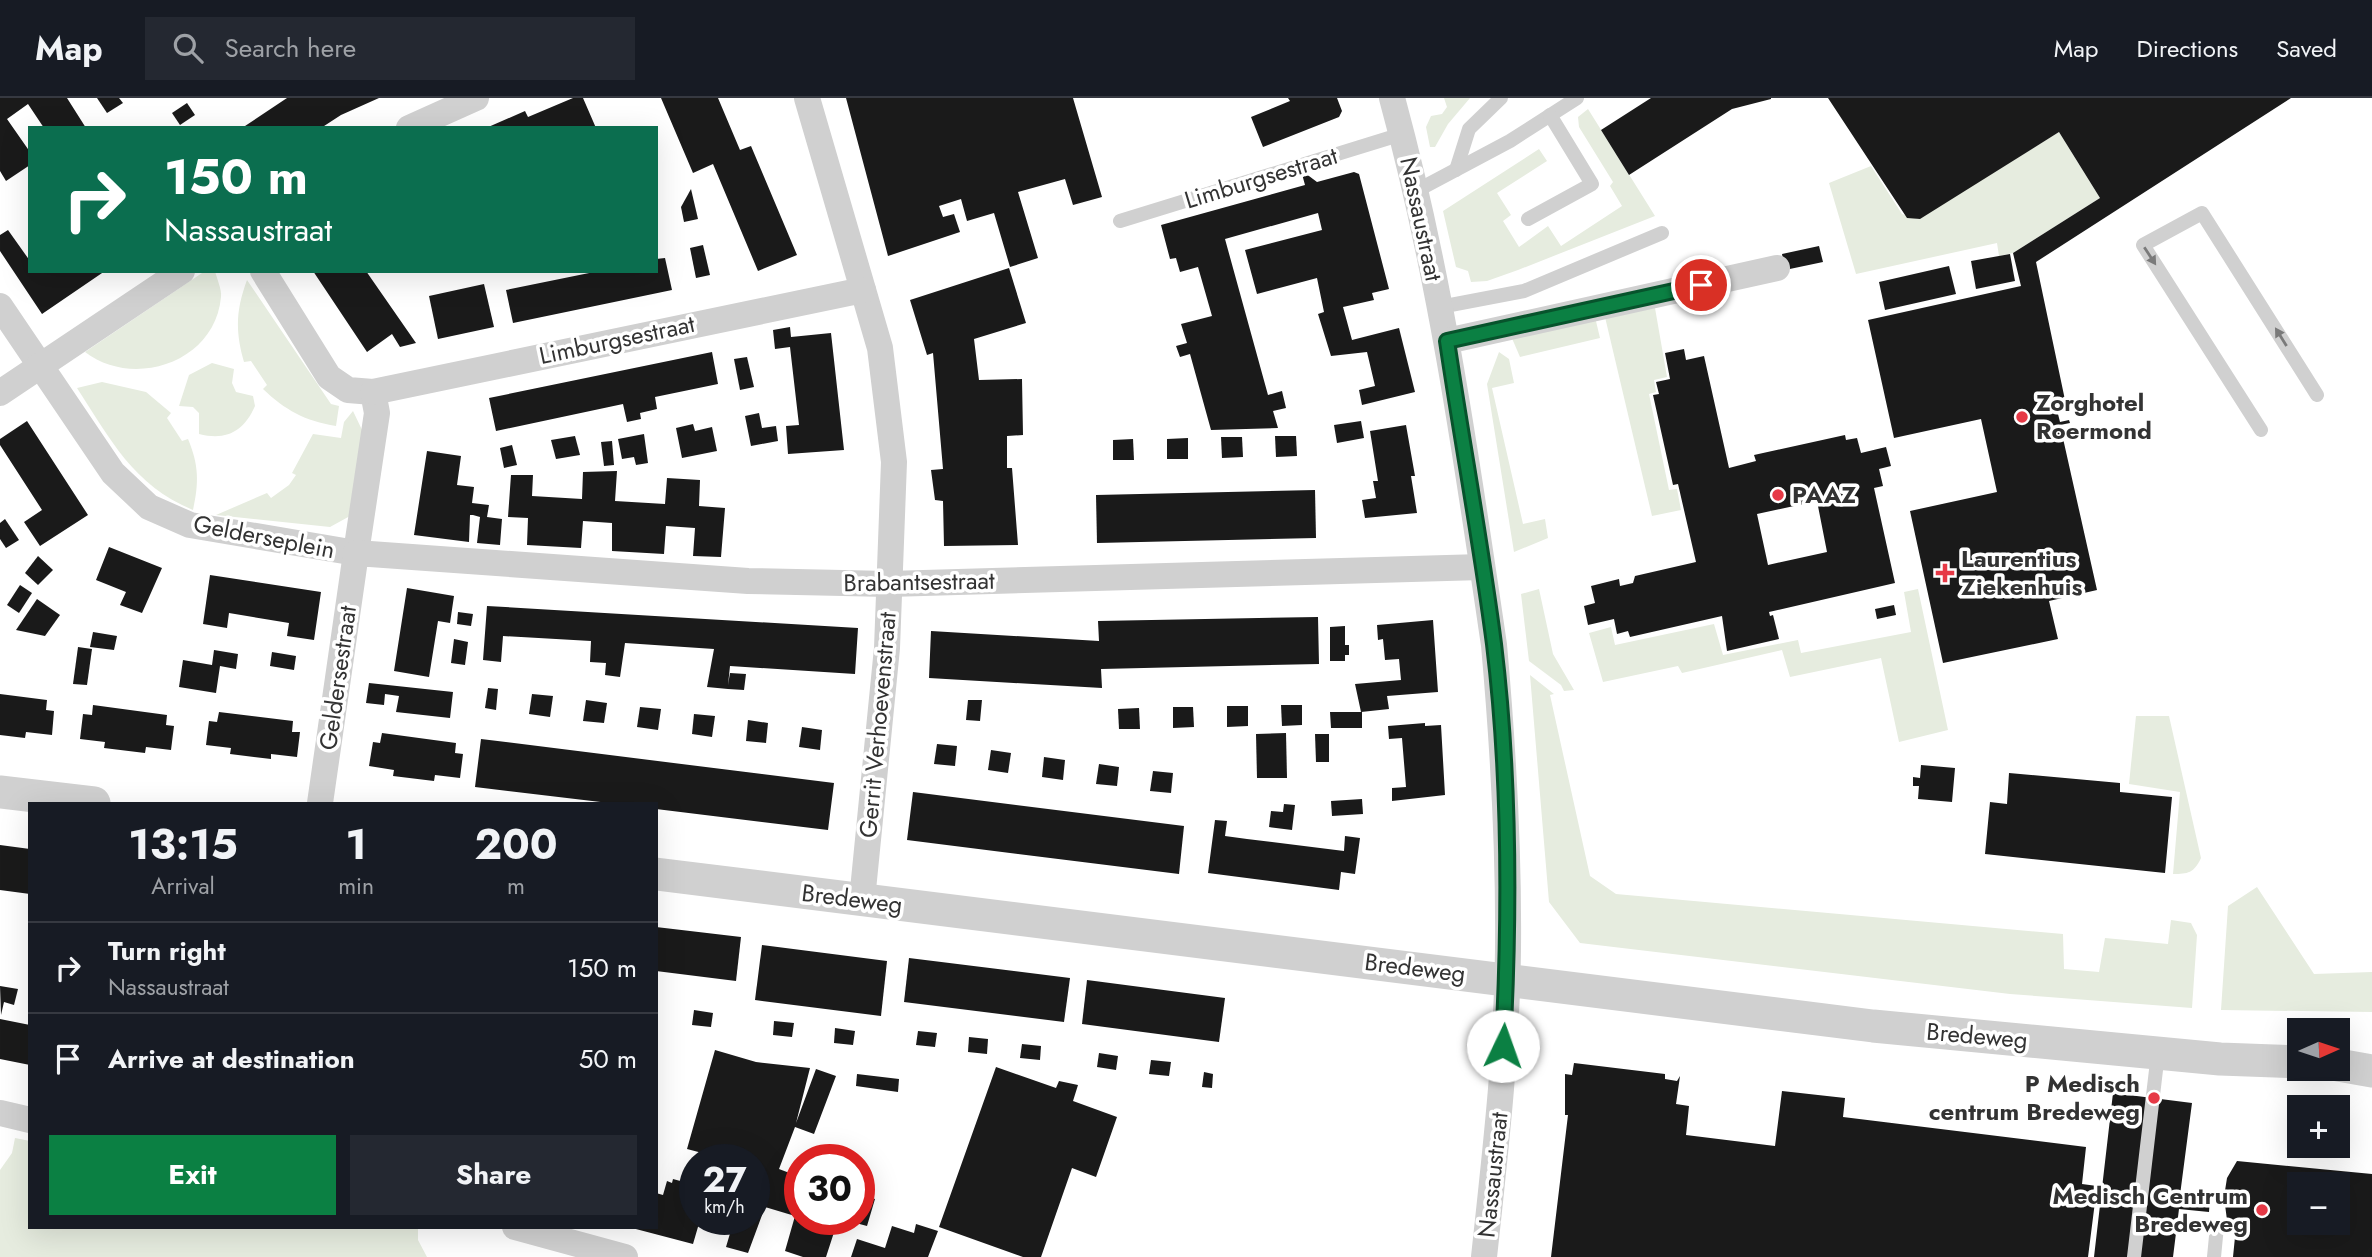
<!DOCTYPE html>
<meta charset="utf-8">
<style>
:root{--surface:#171b24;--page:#242831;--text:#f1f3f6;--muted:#9ea1a6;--line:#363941;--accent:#0b8043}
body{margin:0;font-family:Jost,sans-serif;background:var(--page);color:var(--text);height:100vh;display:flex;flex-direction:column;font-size:26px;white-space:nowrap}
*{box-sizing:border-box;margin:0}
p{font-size:23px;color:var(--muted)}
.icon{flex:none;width:38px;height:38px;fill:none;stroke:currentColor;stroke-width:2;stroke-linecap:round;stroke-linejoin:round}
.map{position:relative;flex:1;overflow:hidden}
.details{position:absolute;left:28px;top:704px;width:630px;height:427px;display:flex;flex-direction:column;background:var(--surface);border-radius:0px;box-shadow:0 7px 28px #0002}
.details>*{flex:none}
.top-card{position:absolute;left:28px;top:28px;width:630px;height:147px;border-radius:0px;box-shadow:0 7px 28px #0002;background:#0b6e4f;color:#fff;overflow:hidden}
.needle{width:46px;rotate:87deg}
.buttons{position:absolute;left:2287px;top:920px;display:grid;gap:14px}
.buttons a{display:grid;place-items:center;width:63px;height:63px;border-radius:0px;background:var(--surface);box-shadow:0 7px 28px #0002;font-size:35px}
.speed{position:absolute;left:679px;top:1046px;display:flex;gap:14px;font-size:35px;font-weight:700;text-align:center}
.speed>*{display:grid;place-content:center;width:91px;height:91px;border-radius:50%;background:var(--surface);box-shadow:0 7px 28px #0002;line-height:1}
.speed small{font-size:18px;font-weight:400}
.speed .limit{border:10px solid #d22;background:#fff;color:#111}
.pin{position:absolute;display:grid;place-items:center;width:60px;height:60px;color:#fff;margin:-30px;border:4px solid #fff;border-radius:50%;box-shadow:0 2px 7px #0007}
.me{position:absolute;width:77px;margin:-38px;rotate:3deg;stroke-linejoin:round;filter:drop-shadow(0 0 5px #0008)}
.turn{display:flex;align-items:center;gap:24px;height:147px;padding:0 21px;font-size:32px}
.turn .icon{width:91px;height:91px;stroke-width:2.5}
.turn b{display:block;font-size:49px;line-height:60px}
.eta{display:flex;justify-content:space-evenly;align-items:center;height:119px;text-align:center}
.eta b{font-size:42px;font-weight:700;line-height:49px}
.action{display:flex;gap:14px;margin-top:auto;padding:14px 21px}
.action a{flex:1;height:80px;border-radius:0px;background:var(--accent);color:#fff;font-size:28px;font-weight:700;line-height:80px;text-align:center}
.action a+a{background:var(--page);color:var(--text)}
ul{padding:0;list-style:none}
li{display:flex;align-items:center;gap:21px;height:91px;padding:0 21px;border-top:2px solid var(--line)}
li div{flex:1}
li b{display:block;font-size:26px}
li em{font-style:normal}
header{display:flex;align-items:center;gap:42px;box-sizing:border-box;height:98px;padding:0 35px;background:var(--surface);border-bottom:2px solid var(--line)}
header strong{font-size:33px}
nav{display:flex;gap:38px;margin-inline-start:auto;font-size:24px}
.search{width:490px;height:63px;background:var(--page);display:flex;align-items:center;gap:18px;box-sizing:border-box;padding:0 24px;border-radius:0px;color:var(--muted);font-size:26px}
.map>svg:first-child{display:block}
.green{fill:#e6ecdf}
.building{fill:#1a1a1a;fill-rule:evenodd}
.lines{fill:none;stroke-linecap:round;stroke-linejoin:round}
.service{stroke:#d0d0d0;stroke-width:14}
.minor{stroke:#d0d0d0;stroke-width:26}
.tertiary{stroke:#d0d0d0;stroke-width:33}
.oneway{fill:#7a7a7a}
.route-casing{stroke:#07532c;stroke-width:18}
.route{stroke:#0b8043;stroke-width:12}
.poi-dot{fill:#e63946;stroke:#fff;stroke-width:2.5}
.labels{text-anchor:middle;stroke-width:7;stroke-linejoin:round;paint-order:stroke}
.street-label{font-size:24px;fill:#333;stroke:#fff}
.poi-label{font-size:24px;font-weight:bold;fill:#333;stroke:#fff;text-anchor:start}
</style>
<header>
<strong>Map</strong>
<div class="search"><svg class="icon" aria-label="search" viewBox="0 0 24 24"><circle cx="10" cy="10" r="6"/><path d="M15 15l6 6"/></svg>Search here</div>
<nav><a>Map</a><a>Directions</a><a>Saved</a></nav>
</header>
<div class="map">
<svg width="2372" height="1159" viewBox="0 0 2372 1159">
<rect width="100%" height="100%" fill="#fff"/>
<g class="green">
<path d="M1444,0H1470L1448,26L1435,49H1430L1426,29L1431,18L1442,16L1447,9Z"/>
<path d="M1588,11L1655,118L1518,172L1487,183L1471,184L1468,173L1456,169L1443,113L1539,51L1547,63L1497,95L1511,117L1503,123L1519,149L1548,128L1561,148L1622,108L1610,88L1613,84L1579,29L1578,19Z"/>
<path d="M2059,34L2100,100L2013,155L1999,158L1997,145L1856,176L1829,85L1871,68L1902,116L1918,121Z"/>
<path d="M205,173H215C217,181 222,192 221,199C215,265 133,291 85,254Z"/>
<path d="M247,182L331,306L339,308L336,328C305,323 285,312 263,291L267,287L251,263L244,264C235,233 236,212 247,182Z"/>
<path d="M1655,210L1667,279L1654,282L1656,294L1649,296L1669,392L1677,391L1681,412L1652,418L1605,219Z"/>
<path d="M1595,219L1600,240L1520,259L1511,238Z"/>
<path d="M1499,254L1509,261L1514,285L1492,290L1523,426L1545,421L1548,440L1514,454L1487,286Z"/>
<path d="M212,265L234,271L232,285L236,294L253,298L255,308C244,333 227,343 199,336V315L193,309L179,308L189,277Z"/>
<path d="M102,284L146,294L171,315L167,320L182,343L188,341C199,367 199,385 193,412C133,387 111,342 77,290Z"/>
<path d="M353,313L363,334L350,418L330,429L216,417L267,395L271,400L289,387L296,377L292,375L313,336L341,340L344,324Z"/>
<path d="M1539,491L1553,556L1574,592L1564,593L1561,587L1529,563L1521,496Z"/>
<path d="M1918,491L1948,632L1899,644L1881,560L1790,579L1782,552L1682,575L1678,568L1603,584L1589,535L1611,529L1615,547L1714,526L1723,557L1798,542L1801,555L1911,534L1904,494Z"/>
<path d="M1530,577L1554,596L1550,597L1590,778L1616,796L2063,836L2064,871L2099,874L2105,840L2168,846L2171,822L2191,825L2197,837L2192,910L2010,896L1580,845L1549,804Z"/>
<path d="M2136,618H2169L2201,760C2194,775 2188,776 2173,776L2180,694L2129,686Z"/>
<path d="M2257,789L2314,876L2372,874V914L2221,912L2228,808Z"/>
<path d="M15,1040L30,1043V1129H418V1142L427,1159H0V1072L12,1055Z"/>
</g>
<g class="building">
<path d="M0,0H67L86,30H44L28,6L7,21L30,54V67L6,83L0,73Z"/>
<path d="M97,0H119L123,5L107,15Z"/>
<path d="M287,0H379L341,17L321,30H242Z"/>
<path d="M573,0H583L596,30H486L525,13L528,19Z"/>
<path d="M661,0H718L740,52L751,48L797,157L758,173L713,66L693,75Z"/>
<path d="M846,0H1073L1102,99L1073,107L1065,81L1018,94L1038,160L1010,169L994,115L967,123L961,101L939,108L943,119L954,116L960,134L888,158Z"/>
<path d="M1288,0H1337L1342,13L1339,19L1263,49L1251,19L1290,3Z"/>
<path d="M1651,0H1771V1L1732,11L1629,77L1601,32Z"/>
<path d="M1828,0H2291L2036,164L2065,302L2055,304L2060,324L2069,322L2070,325L2060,327L2097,492L2049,503L2058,541L1943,565L1910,413L1997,394L1981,321L1894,340L1868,222L2021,188L2013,155L2100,100L2059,34L1920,121L1907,120Z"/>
<path d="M187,5L195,17L180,27L172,15Z"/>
<path d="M1354,74L1359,76L1389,191L1372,195L1374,202L1343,209L1352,242L1399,230L1415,294L1362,307L1359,292L1375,288L1367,254L1331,258L1318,216L1324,214L1317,180L1257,196L1245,152L1322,132L1318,115L1225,141L1268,297L1282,293L1286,310L1273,313L1278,330L1211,332L1190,256L1180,259L1176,248L1187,245L1181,226L1212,218L1198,169L1180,174L1176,160L1170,161L1161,127L1305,87L1302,76L1305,75L1317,84Z"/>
<path d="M691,91L698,121L684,124L681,109Z"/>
<path d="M8,132L30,163V173H105L42,216L0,153V137Z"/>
<path d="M703,147L710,177L696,180L690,150Z"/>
<path d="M1819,148L1823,164L1785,172L1782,156Z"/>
<path d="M2010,156L2015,183L1976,191L1971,163Z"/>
<path d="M665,160L672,192L513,225L506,192L599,173H656V161Z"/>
<path d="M1949,168L1956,196L1885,212L1879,184Z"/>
<path d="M1009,170L1026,225L974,241L979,282L1022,281L1023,337L1007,338V370H1012L1018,447L944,448L943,403L935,402L931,372L943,371L933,255L927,257L910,202Z"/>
<path d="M313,173H366L416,245L400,249L392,236L367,254Z"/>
<path d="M484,186L494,229L438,241L429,198Z"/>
<path d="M790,229L791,239L831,235L844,352L788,356L786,328L799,327L790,249L775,251L773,232Z"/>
<path d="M1684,251L1686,262L1704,258L1729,370L1756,363L1754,357L1845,337L1846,342L1857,340L1861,355L1886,349L1891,368L1879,371L1883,388L1874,390L1895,485L1769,514L1770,518L1773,517L1779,541L1727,553L1722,518L1630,539L1628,533L1617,536L1614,521L1588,527L1584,508L1595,505L1591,488L1619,481L1620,488L1633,485L1635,478L1696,464L1678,386L1673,387L1653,297L1659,296L1656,284L1670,281L1665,255ZM1817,403L1827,454L1768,467L1757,416Z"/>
<path d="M712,254L718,286L655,299L657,311L640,315L641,321L627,324L623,306L496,333L489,300Z"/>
<path d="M747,259L754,289L740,292L734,261Z"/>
<path d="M759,315L762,330L776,328L778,343L751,348L745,318Z"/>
<path d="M27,323L88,417L40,448L24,424L42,412L0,347V341Z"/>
<path d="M1361,323L1364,340L1337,345L1334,327Z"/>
<path d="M693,326L695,333L712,329L717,353L682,360L676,330Z"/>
<path d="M1406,327L1415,378H1411L1417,415L1365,420L1362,402L1376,400L1373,383H1378L1370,333Z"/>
<path d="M644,336L648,365L636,367L634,359L622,361L618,341Z"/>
<path d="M575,338L580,357L556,361L551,342Z"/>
<path d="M1275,338H1296L1297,358L1276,359Z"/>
<path d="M1221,339H1242L1243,359L1222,360Z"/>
<path d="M1188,340V361H1167V341Z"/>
<path d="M1133,341L1134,362H1113V342Z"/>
<path d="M612,343L614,367L604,368L601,344Z"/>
<path d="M512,347L517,367L504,370L500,350Z"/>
<path d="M427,353L461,358L457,387L474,389L472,405L489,407L487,419L502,421L500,447L477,445L480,419L473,417H470L469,444L414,437Z"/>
<path d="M617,373L615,403L665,406L667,380L700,382L699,408L725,410L721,459L693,458L695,430L666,428L664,456L612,453V425L583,423L581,450L527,447L528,420L508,419L511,377H533L532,398L582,401L583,374Z"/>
<path d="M1315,392L1316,440L1097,445L1096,397Z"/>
<path d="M5,421L19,442L6,450L0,441V425Z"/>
<path d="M109,449L162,470L142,515L120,507L126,494L96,482Z"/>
<path d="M38,458L53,472L38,487L25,475Z"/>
<path d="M210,477L321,494L314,542L287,538L289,525L229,515L227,530L203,526Z"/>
<path d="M20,487L32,495L19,515L7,507Z"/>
<path d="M407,490L454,498L450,525L438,523L429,579L394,573Z"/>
<path d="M37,501L60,517L45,538L16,532Z"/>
<path d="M1894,507L1896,517L1877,521L1875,511Z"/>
<path d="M487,508L858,530L855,576L730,568L728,587L730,575L746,576L744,592L728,591L707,589L714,551L625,545L620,579L605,577L606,565L590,564L591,543L503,538L501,564L483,562Z"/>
<path d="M458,514L473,516L471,528L457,526Z"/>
<path d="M1318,519L1319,566L1101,571L1102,590L929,580L931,533L1099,543L1098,523Z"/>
<path d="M1433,522L1438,594L1387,598L1389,611L1361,614L1355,586L1401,582L1399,561L1385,562L1383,541L1378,542L1377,527Z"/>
<path d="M1345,528V547H1349V557H1345V563H1330V529Z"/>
<path d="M93,534L117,538L114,552L90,549Z"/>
<path d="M454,541L468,544L465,567L451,565Z"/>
<path d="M78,549L92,551L87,587L73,586Z"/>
<path d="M214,552L238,556L236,571L220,568L216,595L179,589L183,562L212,567Z"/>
<path d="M272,554L296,558L294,572L270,568Z"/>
<path d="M369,585L453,594L450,620L396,614L399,598L385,596L384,607L366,605Z"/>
<path d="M488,590L498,591L496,612L485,610Z"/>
<path d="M0,596L47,602L46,612L54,613L52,637L26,634L25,640L0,637Z"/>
<path d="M532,596L553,598L550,619L529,616Z"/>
<path d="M586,602L607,605L604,625L583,623Z"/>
<path d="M968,602H982L980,623L966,622Z"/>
<path d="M93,607L167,617L166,627L174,628L171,652L146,649L145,655L104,650L105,644L80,641L83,616L92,617Z"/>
<path d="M1281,607H1302V627L1282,628Z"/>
<path d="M1227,608H1248V628L1227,629Z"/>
<path d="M640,609L661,611L658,632L637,629Z"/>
<path d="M1173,609H1193L1194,629L1173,630Z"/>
<path d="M1139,610L1140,631H1119L1118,611Z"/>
<path d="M219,614L293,623L292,634H300L297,659L271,656V661L230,656L231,650L206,647L209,623L217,624Z"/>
<path d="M1330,614H1362V630H1331Z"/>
<path d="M694,616L715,618L712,639L692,636Z"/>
<path d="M748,622L768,625L766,645L746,643Z"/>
<path d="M1425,625V628L1441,627L1445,697L1392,703V690L1406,689L1402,640L1389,641L1388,628Z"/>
<path d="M802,629L822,632L820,652L799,649Z"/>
<path d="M382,635L456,645L455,655L463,656L460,680L435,677L434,683L393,678L394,672L369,668L373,644L380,645Z"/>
<path d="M1286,635L1287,680H1257L1256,636Z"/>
<path d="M1315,636H1329V664H1316Z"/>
<path d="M481,641L834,685L828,732L656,711V705H609L475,689Z"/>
<path d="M937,646L957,648L955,668L934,666Z"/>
<path d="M991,652L1011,655L1008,675L988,672Z"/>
<path d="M1044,659L1065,662L1063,682L1042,679Z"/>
<path d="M1099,666L1119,669L1117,688L1096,686Z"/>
<path d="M1921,667L1955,670L1952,704L1918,701L1919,688H1913V679L1920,680Z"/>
<path d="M1153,673L1173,675L1171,695L1150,693Z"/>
<path d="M2009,675L2120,685V694L2172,699L2165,775L1985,756L1990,704L2007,706Z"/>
<path d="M913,694L1184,728L1179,776L907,742Z"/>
<path d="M1362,701L1363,716L1332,718L1331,703Z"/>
<path d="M1284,706L1295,707L1292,732L1269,729L1271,713L1283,714Z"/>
<path d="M1215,722L1227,723L1225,738L1247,741L1344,753L1345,738L1360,740L1355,776L1341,774L1339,792L1208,775Z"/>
<path d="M0,747L30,751V796L0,792Z"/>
<path d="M656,829L741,839L736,883L656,873Z"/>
<path d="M762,847L887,863L881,918L755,902Z"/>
<path d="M909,860L1070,880L1064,924L904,904Z"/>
<path d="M1087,882L1225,900L1219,944L1082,926Z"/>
<path d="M0,888L18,891L14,907L4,904L1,917Z"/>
<path d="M694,912L713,915L711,929L692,927Z"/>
<path d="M0,921L30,927V967L0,961Z"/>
<path d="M774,923L794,925L792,939L773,937Z"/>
<path d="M835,930L855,933L853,947L834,945Z"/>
<path d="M918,933L937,935L935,949L916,947Z"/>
<path d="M969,939L988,941L987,956L968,954Z"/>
<path d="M1022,946L1041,948L1040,962L1020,960Z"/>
<path d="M715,952L756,964L810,970L796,1025L816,971L836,978L814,1036L795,1029L779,1071L800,1079V1122H838L826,1159H803L785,1153L795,1118L765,1109L748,1155L726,1149L734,1122H754V1062H729L687,1051Z"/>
<path d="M1099,955L1118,958L1116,972L1097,969Z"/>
<path d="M1151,962L1171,964L1169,978L1149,976Z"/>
<path d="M1574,965L1665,976V981L1677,983L1680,978L1676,1006L1689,1008L1686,1037L1775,1048L1782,993L1845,1000L1843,1019L2086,1049L2082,1086L2097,1088L2088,1159H1551L1568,1017H1565V976L1572,977Z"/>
<path d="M996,969L1056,990L1059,983L1078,987L1073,1003L1117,1019L1096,1079L1072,1070L1041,1159H1023L939,1129Z"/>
<path d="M1204,974L1213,976L1212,990L1202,989Z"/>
<path d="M857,976L899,981L898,994L856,988Z"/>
<path d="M2113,995L2192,1005L2180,1097L2210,1100L2209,1114L2179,1111L2173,1159H2094Z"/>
<path d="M2237,1063L2372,1076V1159H2233L2236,1129L2231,1128L2227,1122L2224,1099L2227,1080ZM2300,1087H2338V1125H2300Z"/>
<path d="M673,1081L695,1087V1122H700L693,1146L632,1130L656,1129V1095L663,1097L667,1083L672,1085Z"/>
<path d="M860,1096L875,1101L867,1128L852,1124L859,1122Z"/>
<path d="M916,1126L938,1133L928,1159H851L857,1141L885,1150L892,1128L914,1135Z"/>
</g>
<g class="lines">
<g class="service">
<path d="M1456,72L1469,31L1501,0"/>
<path d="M1416,93L1510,43L1577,0"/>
<path d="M1528,121L1592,86L1550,17"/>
<path d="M1120,123L1402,36"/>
<path d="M1440,209L1524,193L1662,135"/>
<path d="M2261,332L2143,147L2202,115L2317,297"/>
<path d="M2134,1159L2158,955"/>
<path d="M2214,1159L2217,1128"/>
</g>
<g class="minor">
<path d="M807,0L880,250L894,364L887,550L862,802"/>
<path d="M1392,0C1441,179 1467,364 1494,547C1503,648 1509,750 1508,851C1507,954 1495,1057 1484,1159"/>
<path d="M409,30L476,0"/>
<path d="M0,208L113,375L149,409L190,427L356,455L377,315L373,294L348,292L329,279L263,173"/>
<path d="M1447,243L1777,170"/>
<path d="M373,294L863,192"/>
<path d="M0,295L182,173"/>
<path d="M320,705L356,455L748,483L889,486L1482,469"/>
<path d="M0,1015L30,1022"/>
<path d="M515,1129L625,1159"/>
</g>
<g class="tertiary">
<path d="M0,694L94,705"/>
<path d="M656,776L1873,928L2220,961L2300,964"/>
<path d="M2338,967L2372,973"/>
</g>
</g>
<defs><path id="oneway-solid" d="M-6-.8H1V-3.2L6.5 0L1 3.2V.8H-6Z" transform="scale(1.75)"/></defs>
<g class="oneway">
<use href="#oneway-solid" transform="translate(2150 158) rotate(57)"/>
<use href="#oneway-solid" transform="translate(2281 239) rotate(-122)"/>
</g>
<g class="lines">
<g class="route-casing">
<path id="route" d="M1503,948C1510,815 1510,678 1494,546C1481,445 1462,344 1447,243L1701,187"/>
</g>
<use href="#route" class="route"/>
</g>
<g class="poi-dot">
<circle cx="2022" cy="319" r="7"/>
<circle cx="1778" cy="397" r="7"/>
<path d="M1941.5 464.5h7v7h7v7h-7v7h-7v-7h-7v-7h7z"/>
<circle cx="2154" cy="1000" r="7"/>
<circle cx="2262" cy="1112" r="7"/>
</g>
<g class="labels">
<g class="street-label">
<text transform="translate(1261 80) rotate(-17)" y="8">Limburgsestraat</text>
<text transform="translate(1421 121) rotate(78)" y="8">Nassaustraat</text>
<text transform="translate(617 242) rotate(-12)" y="8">Limburgsestraat</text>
<text transform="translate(264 439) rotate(11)" y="8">Gelderseplein</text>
<text transform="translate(919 484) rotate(-1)" y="8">Brabantsestraat</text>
<text transform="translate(338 580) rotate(-82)" y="8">Geldersestraat</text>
<text transform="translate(878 627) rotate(-85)" y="8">Gerrit Verhoevenstraat</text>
<text transform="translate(852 801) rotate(7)" y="8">Bredeweg</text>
<text transform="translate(1415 870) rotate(7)" y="8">Bredeweg</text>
<text transform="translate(1977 938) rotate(5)" y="8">Bredeweg</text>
<text transform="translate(1493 1077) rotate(-84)" y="8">Nassaustraat</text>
</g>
<g class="poi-label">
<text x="2036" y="313">Zorghotel<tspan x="2036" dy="28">Roermond</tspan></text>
<text x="1792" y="405">PAAZ</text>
<text x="1961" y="469">Laurentius<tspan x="1961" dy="28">Ziekenhuis</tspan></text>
<text x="2140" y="994" text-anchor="end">P Medisch<tspan x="2140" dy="28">centrum Bredeweg</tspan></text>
<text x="2248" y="1106" text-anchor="end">Medisch Centrum<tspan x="2248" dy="28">Bredeweg</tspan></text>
</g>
</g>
</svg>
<div class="buttons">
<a><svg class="needle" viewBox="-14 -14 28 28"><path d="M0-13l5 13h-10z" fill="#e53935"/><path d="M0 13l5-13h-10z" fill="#9ea1a6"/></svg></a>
<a>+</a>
<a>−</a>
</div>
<div class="speed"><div>27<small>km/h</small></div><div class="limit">30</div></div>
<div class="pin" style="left:1701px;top:187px;background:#d93025"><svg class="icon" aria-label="arrive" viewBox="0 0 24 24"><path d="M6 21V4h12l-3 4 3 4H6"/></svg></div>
<svg class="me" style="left:1503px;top:948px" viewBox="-20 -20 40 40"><circle r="19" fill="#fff"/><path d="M0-13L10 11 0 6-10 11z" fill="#0b8043"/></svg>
<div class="top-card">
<div class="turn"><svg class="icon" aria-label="right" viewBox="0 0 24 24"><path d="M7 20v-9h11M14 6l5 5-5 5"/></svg><div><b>150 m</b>Nassaustraat</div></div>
</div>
<section class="details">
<div class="eta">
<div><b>13:15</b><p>Arrival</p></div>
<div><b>1</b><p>min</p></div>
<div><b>200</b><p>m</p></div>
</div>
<ul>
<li><svg class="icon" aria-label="right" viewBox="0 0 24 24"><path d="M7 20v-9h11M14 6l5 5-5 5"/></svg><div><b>Turn right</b><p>Nassaustraat</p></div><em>150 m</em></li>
<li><svg class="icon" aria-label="arrive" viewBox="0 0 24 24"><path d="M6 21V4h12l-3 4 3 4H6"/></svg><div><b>Arrive at destination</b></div><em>50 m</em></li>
</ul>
<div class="action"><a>Exit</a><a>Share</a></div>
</section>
</div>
